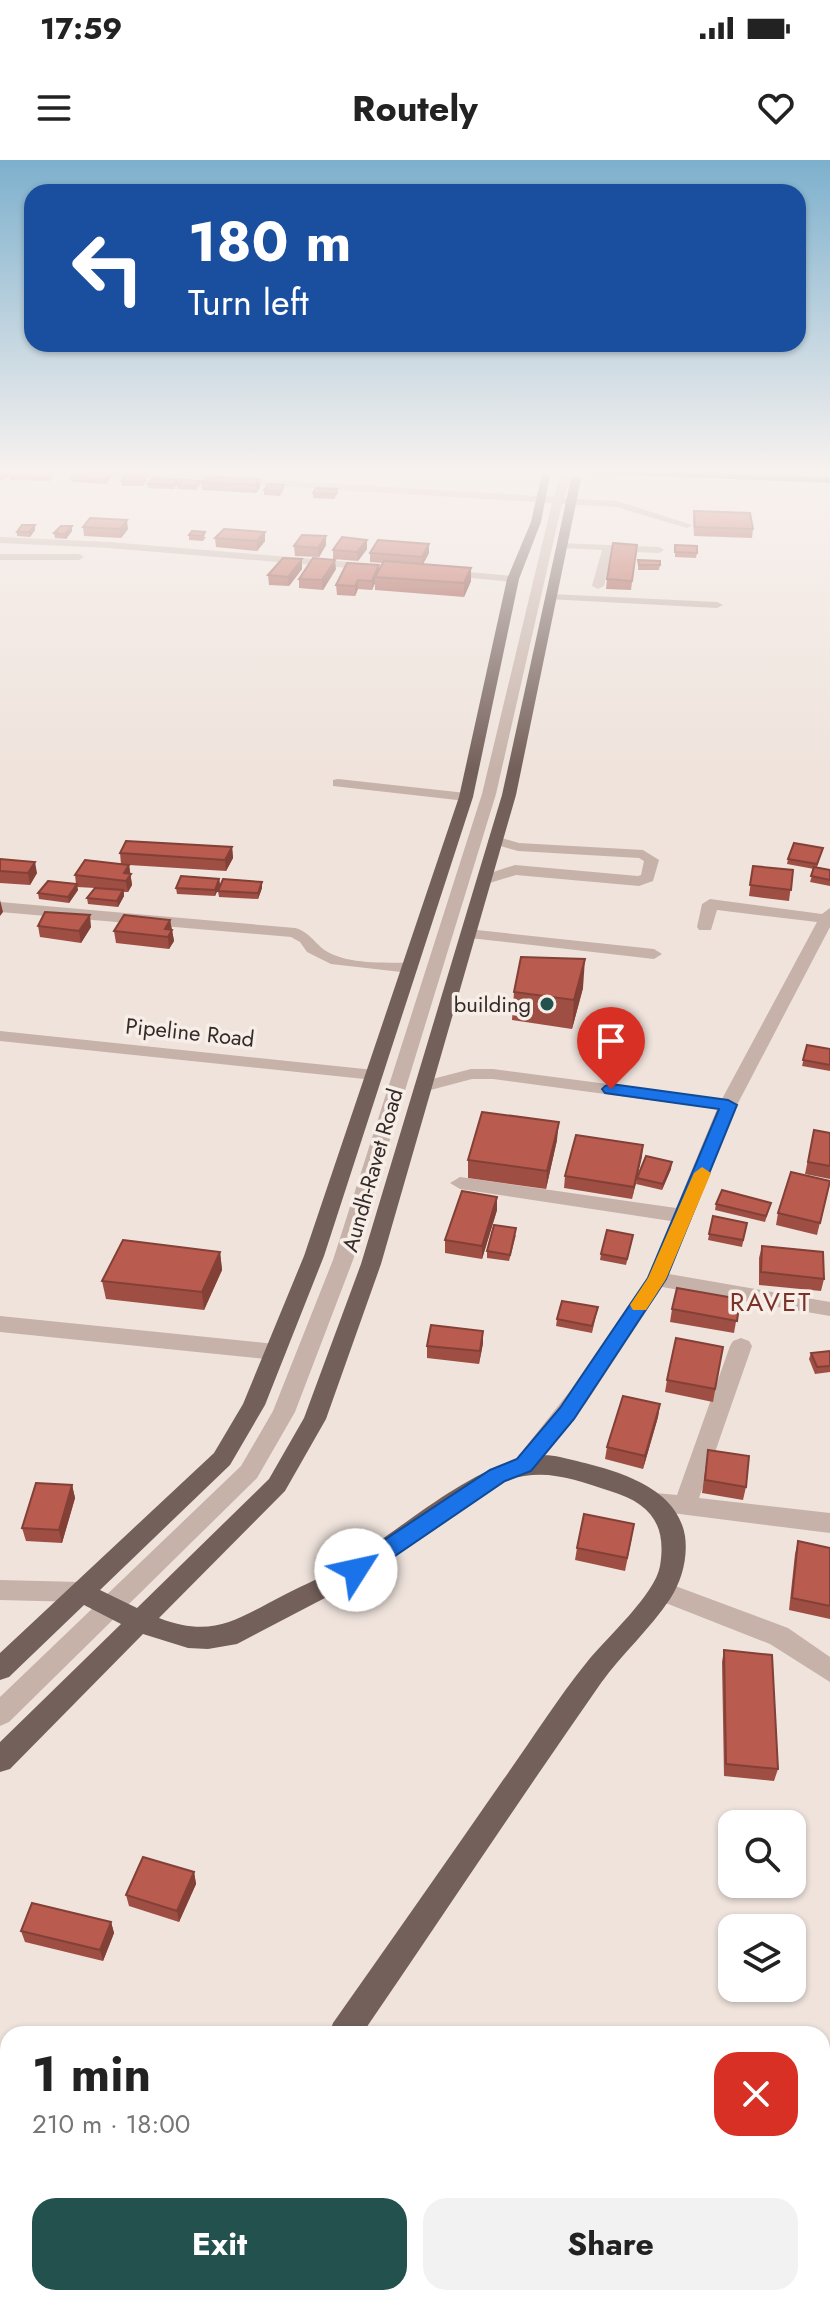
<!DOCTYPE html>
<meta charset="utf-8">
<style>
:root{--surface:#fff;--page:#f2f2f2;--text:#222;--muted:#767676;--accent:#22514e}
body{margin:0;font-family:Jost,sans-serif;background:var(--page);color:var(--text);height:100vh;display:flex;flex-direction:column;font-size:30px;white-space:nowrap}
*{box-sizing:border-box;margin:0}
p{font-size:26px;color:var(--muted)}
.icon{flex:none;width:44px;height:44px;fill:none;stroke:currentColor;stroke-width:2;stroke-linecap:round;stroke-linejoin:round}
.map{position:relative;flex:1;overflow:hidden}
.drawer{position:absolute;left:0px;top:1866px;width:830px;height:280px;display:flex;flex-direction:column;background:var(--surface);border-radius:24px 24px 0 0;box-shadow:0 2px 6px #0004}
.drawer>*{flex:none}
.top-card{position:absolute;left:24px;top:24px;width:782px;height:168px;border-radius:24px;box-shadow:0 2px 6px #0004;background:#1a4fa0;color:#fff;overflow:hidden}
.tools{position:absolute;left:718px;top:1650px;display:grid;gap:16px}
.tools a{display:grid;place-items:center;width:88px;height:88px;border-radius:16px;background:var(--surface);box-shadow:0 2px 6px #0004;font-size:40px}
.pin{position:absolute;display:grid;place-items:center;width:68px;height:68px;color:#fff;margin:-82px -34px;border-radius:50% 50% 50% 0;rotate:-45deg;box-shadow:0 0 8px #0007}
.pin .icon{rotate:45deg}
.me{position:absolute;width:88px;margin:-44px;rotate:55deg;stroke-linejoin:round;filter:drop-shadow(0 0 6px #0008)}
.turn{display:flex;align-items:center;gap:28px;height:168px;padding:0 32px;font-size:36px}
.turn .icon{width:104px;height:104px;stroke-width:2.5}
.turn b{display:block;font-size:56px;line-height:68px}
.round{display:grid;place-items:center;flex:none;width:84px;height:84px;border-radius:24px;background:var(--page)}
.overview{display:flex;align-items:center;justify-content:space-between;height:136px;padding:0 32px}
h1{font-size:48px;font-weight:700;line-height:60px}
.action{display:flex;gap:16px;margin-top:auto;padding:16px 32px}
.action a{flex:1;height:92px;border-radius:24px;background:var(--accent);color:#fff;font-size:32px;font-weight:700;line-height:92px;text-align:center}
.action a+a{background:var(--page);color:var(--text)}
.status{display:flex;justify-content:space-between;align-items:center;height:56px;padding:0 40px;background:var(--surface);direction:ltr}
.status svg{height:22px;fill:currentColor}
header{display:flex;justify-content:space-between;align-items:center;height:104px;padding:0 32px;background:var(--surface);font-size:36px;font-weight:700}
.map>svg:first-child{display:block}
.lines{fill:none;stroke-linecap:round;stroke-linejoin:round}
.minor{fill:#c6b2a9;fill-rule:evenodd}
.major{fill:#74605b;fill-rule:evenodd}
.wall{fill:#9f4e44}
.shaded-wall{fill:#824037}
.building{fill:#b95b4f;stroke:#824037;stroke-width:2}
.route{fill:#1a73e8;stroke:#114b97;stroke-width:2}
.slow{fill:#f59e0b}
.poi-dot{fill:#22514e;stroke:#f7eee8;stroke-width:3}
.labels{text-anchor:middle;stroke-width:7;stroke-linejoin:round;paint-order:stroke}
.poi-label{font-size:22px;fill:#342a28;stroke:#f7eee8;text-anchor:end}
.street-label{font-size:22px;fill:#342a28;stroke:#f7eee8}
.quarter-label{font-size:26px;letter-spacing:2px;fill:#7a3229;stroke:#f7eee8}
</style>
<div class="status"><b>17:59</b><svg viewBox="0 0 49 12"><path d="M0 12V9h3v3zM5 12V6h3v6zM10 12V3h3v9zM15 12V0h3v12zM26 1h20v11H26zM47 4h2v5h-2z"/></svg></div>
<header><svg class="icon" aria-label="menu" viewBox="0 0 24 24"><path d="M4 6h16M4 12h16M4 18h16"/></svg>Routely<svg class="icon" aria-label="heart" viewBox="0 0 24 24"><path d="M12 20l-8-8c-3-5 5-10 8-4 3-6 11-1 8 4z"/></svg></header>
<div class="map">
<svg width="830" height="2146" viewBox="0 0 830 2146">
<rect width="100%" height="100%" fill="#efe3dc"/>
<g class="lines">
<g class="minor">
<path d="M41,309H94L554,337L559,320L564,317L569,320L564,338L617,341L692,365L687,368L616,347L562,344L496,634L353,1100L295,1252L257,1318L9,1562L0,1566V1537L241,1306L273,1251L333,1100L482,634L552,343L46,312Z"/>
<path d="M0,377L109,382L374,404L380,407L374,410L109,388L0,383Z"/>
<path d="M558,383L659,387L664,390L659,393L612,391L604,426L598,429L592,426L602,390L562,388L557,385Z"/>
<path d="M0,394H79L84,397L79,400H0Z"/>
<path d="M446,410L513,416L519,419L513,422L442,415L440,413Z"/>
<path d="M551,434L717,442L723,445L717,448L547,439V435Z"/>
<path d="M338,619L466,633L473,637L466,641L333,626V620Z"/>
<path d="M495,676L519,683L643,690L659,700L653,721L639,726L516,715L483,725L478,723V717L515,705L638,716L641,715L644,701L639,698L518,691L490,683L488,680Z"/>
<path d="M710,739L822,754L830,748V767L737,945L669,1114L830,1142V1156L662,1127L586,1243L532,1311L524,1314L516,1311L512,1305L516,1299L570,1231L647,1118L671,1061L460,1029L450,1023L460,1017L676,1048L717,949L493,919H472L423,932L414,927L417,923L471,909H493L722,939L817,762L717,750L711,770H699L697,767L702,744Z"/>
<path d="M0,742L295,768C310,772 314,783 326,791C350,805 383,802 410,803L418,808L410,813L331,804L307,792L300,782L291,777L0,752Z"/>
<path d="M467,769L654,789L662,794L654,799L461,777V771Z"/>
<path d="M0,871L374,910L383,915L374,920L0,881Z"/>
<path d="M0,1156L275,1184L283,1186L286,1192L283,1198L275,1200L0,1172Z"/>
<path d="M741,1178L749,1181L752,1186L699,1338L830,1353V1373L656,1351L648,1349L644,1342L648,1335L656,1333L677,1335L730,1186L733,1181Z"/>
<path d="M0,1420L80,1422L89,1425L92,1432L89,1439L80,1442L0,1440Z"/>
<path d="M662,1421L788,1468L830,1497V1522L770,1484L653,1438L650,1431L653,1424Z"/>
</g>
<g class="major">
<path d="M576,309L830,317V323L580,313Z"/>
<path d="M542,313L550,315L541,362L519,419L473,637L324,1096L265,1245L230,1305L100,1430L137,1448L269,1319L304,1258L361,1104L502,635L571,319L576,316L581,319L516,635L381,1104L326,1259L285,1331L159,1458C214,1479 237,1459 284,1435C305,1424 328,1415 348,1402C402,1370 496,1282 560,1297C606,1308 676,1322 685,1376C688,1397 682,1421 670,1439C650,1469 622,1494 601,1523C520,1639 442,1757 362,1874H329L333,1863C390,1782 447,1701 503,1620C531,1581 557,1539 587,1502C606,1478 655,1435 660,1406C667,1364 650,1343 610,1331C573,1319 543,1307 505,1321L365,1417L237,1484L208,1489L188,1488L143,1474L10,1609L0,1612V1582L121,1464L84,1445L9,1517L0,1520V1493L214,1293L243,1244L304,1096L459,637L507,419L531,362Z"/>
<path d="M151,2138H187L184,2146H148Z"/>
</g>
</g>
<g class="wall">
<path d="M0,310L10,315L53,316L50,321L10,320L9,315L3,320H0Z"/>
<path d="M71,318H111L106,324L72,322Z"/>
<path d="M178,319V323L200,321V325L196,330L177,329V325L174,329L148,328V324Z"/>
<path d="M259,319L260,328L256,333L202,330L201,322Z"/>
<path d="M148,320L143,326H122L121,321Z"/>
<path d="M284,325V329L280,336L264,335V330Z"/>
<path d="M337,329L338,333L334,339L313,338V333Z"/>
<path d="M694,351L753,369L752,378L694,376L693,360Z"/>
<path d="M35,365V370L30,377L17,376V372Z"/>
<path d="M72,366V371L66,379L55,378L54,373Z"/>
<path d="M83,367L128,369L121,378L84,376Z"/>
<path d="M265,372V381L257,391L216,387L215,378Z"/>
<path d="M189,375L206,377L203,381L189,380Z"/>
<path d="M429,384V393L423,404L471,421L464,437L375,430V423L372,430L358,429L355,436L337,435L336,425L379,405V410L383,403L370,402V393Z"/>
<path d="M326,385L319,397L295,396L294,386Z"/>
<path d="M637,385L631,430L606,429L607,419Z"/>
<path d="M675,385L697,393L696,398L675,397Z"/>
<path d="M367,389L358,401L333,399V390Z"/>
<path d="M302,399V409L289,426L269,425L268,415Z"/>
<path d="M638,405H660L659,410H638Z"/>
<path d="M336,409L323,430L299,428V419Z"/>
<path d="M232,687L233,698L226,711L129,705L132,725L128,732H124V736L118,747L88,744L87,738L95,728L77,727L78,730L69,743L39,739L38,733L76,724L75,715L121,704L120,693Z"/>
<path d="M823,688L817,707L830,710V726L810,722L814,709L787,704L788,699Z"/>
<path d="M0,699L37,713L30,725L0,723Z"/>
<path d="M753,706L793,710L789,741L749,736Z"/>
<path d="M219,719L220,725L215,736L177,734L176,728Z"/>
<path d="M262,728L258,739L219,737L218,731Z"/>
<path d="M170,760L174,781L169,789L116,783L114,771Z"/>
<path d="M38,766L91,767L81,783L40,777Z"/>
<path d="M583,828L572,869L512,860L514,832Z"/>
<path d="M807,885L830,889V911L802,906Z"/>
<path d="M814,970L830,973V1019L805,1014Z"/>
<path d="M557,980L546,1029L468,1018V1000Z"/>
<path d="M643,985L637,1018L671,1009L662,1030L636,1024L637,1018L632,1039L564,1028L565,1016Z"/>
<path d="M830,1021L817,1075L776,1065L778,1053Z"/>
<path d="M771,1043L765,1062L715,1050L716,1044Z"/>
<path d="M497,1050L482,1099L445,1093V1080Z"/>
<path d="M713,1056L747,1063L742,1087L708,1080Z"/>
<path d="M516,1075L509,1101L487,1098V1091Z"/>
<path d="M632,1081L626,1105L600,1100L601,1094Z"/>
<path d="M762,1086L824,1119L821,1131L759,1125V1098Z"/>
<path d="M220,1092L222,1110L204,1150L106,1139L102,1121Z"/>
<path d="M740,1139L734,1173L670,1162L672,1149Z"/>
<path d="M598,1147L592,1173L556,1166L557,1159Z"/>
<path d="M483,1183L479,1204L427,1198V1186Z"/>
<path d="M723,1187L713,1242L665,1232L667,1220Z"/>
<path d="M830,1191V1212L815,1214L809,1199L811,1193Z"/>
<path d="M660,1244L658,1257L643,1309L605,1299L607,1287Z"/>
<path d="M708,1290L746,1327L743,1340L702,1333Z"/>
<path d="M72,1325L75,1338L62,1383L26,1381L22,1368Z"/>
<path d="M632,1377L625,1411L575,1400L577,1388Z"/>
<path d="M798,1381L830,1388V1459L789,1450L795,1394Z"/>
<path d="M724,1490L778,1609L774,1621L724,1616L722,1502Z"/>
<path d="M194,1712L196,1724L179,1762L129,1746L126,1735Z"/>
<path d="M111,1762L114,1773L103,1801L25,1782L21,1771Z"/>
</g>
<g class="shaded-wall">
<path d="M9,311L10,315L3,320L2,315Z"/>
<path d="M111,314V318L106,324V320Z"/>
<path d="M259,319L260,328L256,333L255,325Z"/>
<path d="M127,360L128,369L121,378L120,369Z"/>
<path d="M35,365V370L30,377L29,372Z"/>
<path d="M72,366V371L66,379L65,374Z"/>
<path d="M265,372V381L257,391V381Z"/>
<path d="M326,376V385L319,397L318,388Z"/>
<path d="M367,380V389L358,401L357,392Z"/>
<path d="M429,384V393L422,406V397Z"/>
<path d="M302,399V409L289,426L288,417Z"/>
<path d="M335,400L336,409L323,430L322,420Z"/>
<path d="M379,405V414L375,417V423L372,430V421Z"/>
<path d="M471,408V421L464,437V423Z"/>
<path d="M358,420V429L355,436V426Z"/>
<path d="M232,687L233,698L226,711L225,700Z"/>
<path d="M35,702L37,713L30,725L28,713Z"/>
<path d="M129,705L132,725L128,732L124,713Z"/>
<path d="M219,719L220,725L215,736V730Z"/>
<path d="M262,722V728L258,739V733Z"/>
<path d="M77,724L78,730L69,743L68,737Z"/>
<path d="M123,730L124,736L118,747L117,741Z"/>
<path d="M0,740L3,752L0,756Z"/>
<path d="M90,755L91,767L81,783L79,771Z"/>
<path d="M170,760L174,781L169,789L168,777L165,769Z"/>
<path d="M585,799L583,828L572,869L574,840Z"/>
<path d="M559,962L557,980L546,1029L547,1011Z"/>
<path d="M643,985L642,997L632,1039L634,1027Z"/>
<path d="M672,1002L671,1009L662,1030L663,1024Z"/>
<path d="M497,1037V1050L482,1099V1086Z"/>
<path d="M220,1092L222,1110L204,1150L202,1132Z"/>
<path d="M483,1171V1183L479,1204L480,1191Z"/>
<path d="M660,1244L658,1257L643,1309L645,1296Z"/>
<path d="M72,1325L75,1338L62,1383L59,1370Z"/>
<path d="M194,1712L196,1724L179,1762L177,1751Z"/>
<path d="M111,1762L114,1773L103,1801L100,1790Z"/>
</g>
<g class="building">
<path d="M0,310L9,311L2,315H0Z"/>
<path d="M14,310L53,312L49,317L9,315Z"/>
<path d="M76,312L111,314L106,320L71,318Z"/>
<path d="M126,315L147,316L143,322L121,321Z"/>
<path d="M205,316L259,319L255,325L201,322Z"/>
<path d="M152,318L178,319L174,325L148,324Z"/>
<path d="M181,319L200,321L196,326L177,324Z"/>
<path d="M268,324L284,325L279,331L264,330Z"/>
<path d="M316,328L337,329L334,334L313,333Z"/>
<path d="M694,351L750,353L753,369L695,367Z"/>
<path d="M90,358L127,360L120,369L83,367Z"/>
<path d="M22,365H35L29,372H17Z"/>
<path d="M61,366H72L65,374L54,373Z"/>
<path d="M224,369L265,372L257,381L215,378Z"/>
<path d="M192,371L205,372L203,376L189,375Z"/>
<path d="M302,375L326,376L318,388L294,386Z"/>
<path d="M342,377L367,380L357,392L333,390Z"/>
<path d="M378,380L429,384L422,397L370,393Z"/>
<path d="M613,383L637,385L632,421L607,419Z"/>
<path d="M675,385L697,386V393L675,392Z"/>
<path d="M283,398L302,399L288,417L268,415Z"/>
<path d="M313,398L335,400L322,420L299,419Z"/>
<path d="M638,400L660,401V405H639Z"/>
<path d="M384,401L471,408L464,423L375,417Z"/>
<path d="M347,403L379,405L372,421L358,420L355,426L336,425Z"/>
<path d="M126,681L232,687L225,700L120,693Z"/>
<path d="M794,683L823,688L817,704L788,699Z"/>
<path d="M0,699L35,702L28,713L0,711Z"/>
<path d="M85,700L129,705L124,713L131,714L126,721L75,715Z"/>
<path d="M753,706L793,710L791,730L750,725Z"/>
<path d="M814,707L830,710V720L811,716Z"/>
<path d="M181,716L219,719L215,730L176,728Z"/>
<path d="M223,719L262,722L258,733L218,731Z"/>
<path d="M48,721L77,724L68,737L38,733Z"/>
<path d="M95,728L123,730L117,741L87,738Z"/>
<path d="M45,752L90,755L79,771L38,766Z"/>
<path d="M124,755L170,760L165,769L172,770L168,777L114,771Z"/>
<path d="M521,797L585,799L574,840L514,832Z"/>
<path d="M807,885L830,889V905L803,900Z"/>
<path d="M482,952L559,962L547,1011L468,1000Z"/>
<path d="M814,970L830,973V1006L808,1002Z"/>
<path d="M576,975L643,985L634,1027L565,1016Z"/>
<path d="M646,996L672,1002L663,1024L637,1018Z"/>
<path d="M791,1012L830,1021L820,1063L778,1053Z"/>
<path d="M722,1030L771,1043L766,1056L716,1044Z"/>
<path d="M462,1031L497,1037L482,1086L445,1080Z"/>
<path d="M713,1056L747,1063L743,1080L709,1074Z"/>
<path d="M494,1065L516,1068L510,1095L487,1091Z"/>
<path d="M607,1070L633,1075L627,1099L601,1094Z"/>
<path d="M123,1080L220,1092L202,1132L102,1121Z"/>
<path d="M762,1086L823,1092L824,1119L761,1112Z"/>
<path d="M677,1128L740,1139L737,1161L672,1149Z"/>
<path d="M562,1141L598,1147L592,1166L557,1159Z"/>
<path d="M431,1165L483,1171L480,1191L427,1186Z"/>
<path d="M676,1178L723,1187L715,1229L667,1220Z"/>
<path d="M830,1191V1206L817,1207L811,1193Z"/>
<path d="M623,1236L660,1244L645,1296L607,1287Z"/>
<path d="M708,1290L749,1296L746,1327L705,1320Z"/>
<path d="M36,1323L72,1325L59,1370L22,1368Z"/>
<path d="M584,1354L634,1364L627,1398L577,1388Z"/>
<path d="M798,1381L830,1388V1446L792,1438Z"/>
<path d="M724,1490L772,1495L778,1609L726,1604Z"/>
<path d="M143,1697L194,1712L177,1751L126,1735Z"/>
<path d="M32,1743L111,1762L100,1790L21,1771Z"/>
</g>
<linearGradient id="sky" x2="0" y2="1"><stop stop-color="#7db0cd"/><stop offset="0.51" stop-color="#f8f2ef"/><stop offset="1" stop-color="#f8f2ef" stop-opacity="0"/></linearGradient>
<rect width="830" height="609" fill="url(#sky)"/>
<path class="route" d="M611,924L728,940L737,945L666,1119L574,1259L531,1311L505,1321L364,1417L356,1420L348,1417L345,1410L348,1404L490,1310L517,1299L560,1248L648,1118L719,949L605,933L602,929L605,926Z"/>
<path class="slow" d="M702,1007L711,1013L666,1119L646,1150H633L630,1145L648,1118L694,1013Z"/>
<circle class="poi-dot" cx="547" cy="844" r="8"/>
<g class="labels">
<g class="poi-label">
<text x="531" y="852">building</text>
</g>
<g class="street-label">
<text transform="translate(190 872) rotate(6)" y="8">Pipeline Road</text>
<text transform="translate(372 1010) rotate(-74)" y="8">Aundh-Ravet Road</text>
</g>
<g class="quarter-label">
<text x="771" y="1151">RAVET</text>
</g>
</g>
</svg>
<div class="tools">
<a><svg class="icon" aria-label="search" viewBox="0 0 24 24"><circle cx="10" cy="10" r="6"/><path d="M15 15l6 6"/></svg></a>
<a><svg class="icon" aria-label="layers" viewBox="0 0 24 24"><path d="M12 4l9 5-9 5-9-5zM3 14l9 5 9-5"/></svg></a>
</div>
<div class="pin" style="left:611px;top:929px;background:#d93025"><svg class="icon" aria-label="arrive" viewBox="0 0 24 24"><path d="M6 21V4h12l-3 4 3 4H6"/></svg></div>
<svg class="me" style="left:356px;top:1410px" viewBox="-20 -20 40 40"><circle r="19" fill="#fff"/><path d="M0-13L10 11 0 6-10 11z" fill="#1a73e8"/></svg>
<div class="top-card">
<div class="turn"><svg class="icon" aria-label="left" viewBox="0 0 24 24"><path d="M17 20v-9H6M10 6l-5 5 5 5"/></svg><div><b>180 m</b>Turn left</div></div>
</div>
<section class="drawer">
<div class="overview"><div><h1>1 min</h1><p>210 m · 18:00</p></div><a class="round" style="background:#d93025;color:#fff"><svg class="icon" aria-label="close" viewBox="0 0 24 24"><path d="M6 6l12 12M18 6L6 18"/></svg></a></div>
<div class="action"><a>Exit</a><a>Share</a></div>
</section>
</div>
